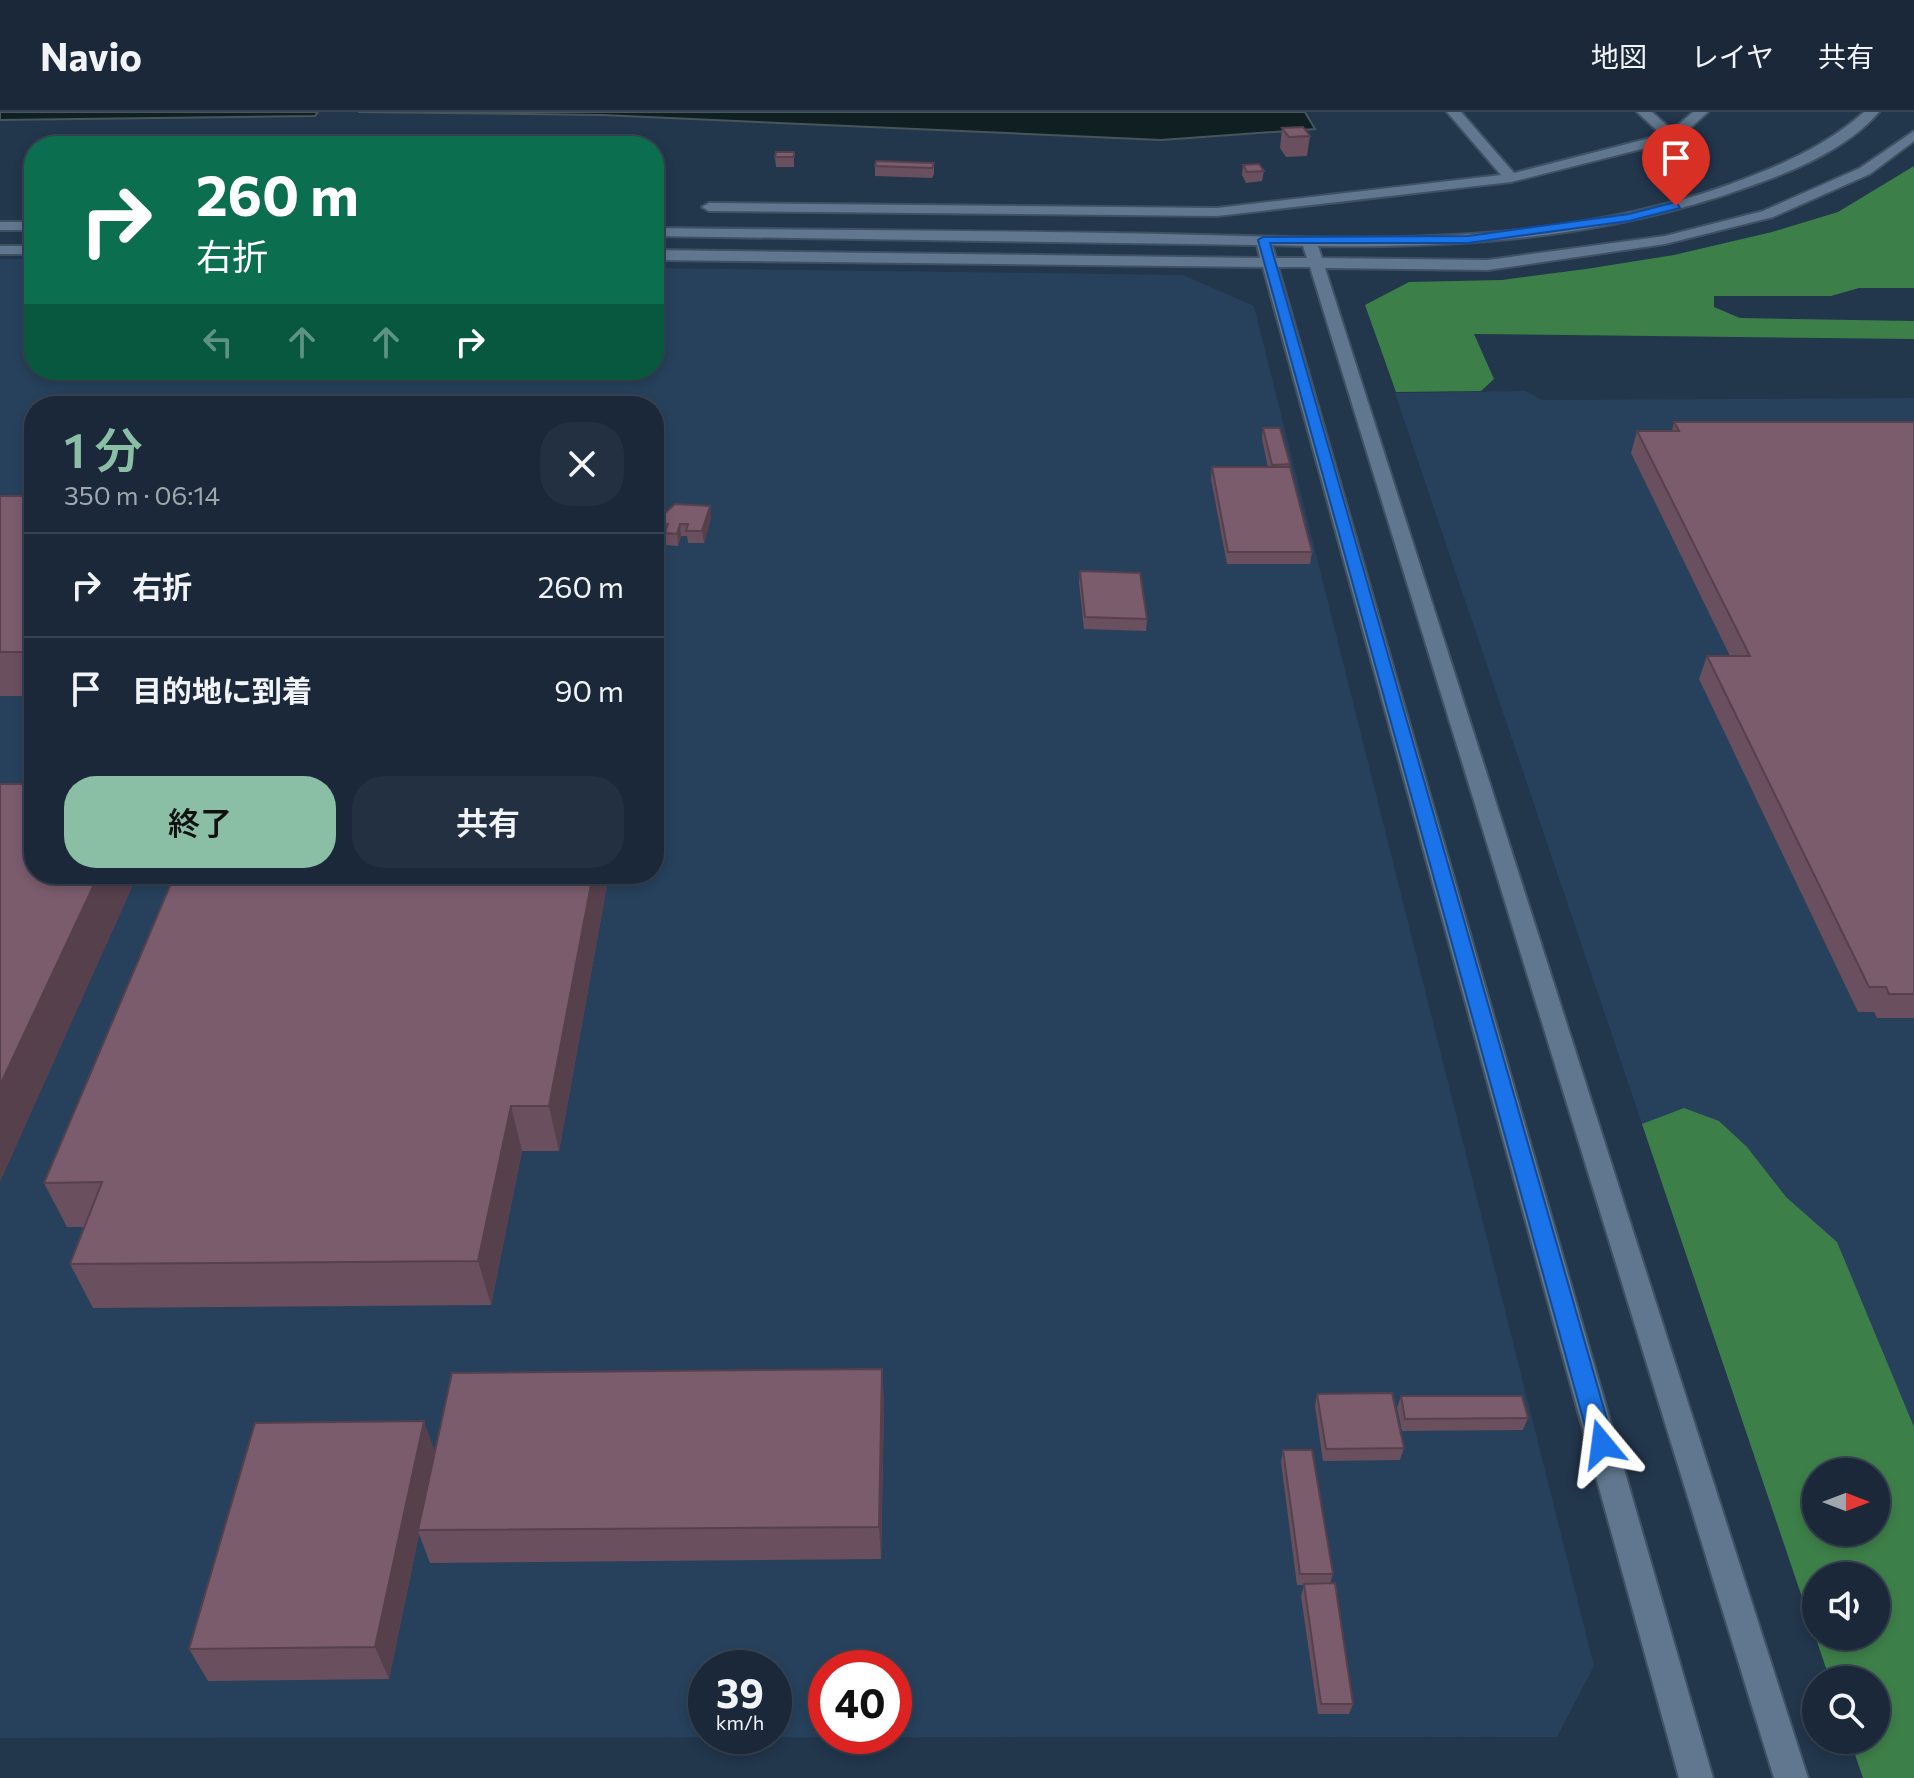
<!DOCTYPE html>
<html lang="ja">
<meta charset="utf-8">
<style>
:root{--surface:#1a2839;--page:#233041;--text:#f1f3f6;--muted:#9fa6ae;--line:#384453;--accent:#8abfa5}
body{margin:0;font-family:Commissioner,"Noto Sans JP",sans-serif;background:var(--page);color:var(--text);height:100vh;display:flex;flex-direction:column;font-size:30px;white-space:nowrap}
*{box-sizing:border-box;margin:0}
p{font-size:26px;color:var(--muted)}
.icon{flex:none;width:44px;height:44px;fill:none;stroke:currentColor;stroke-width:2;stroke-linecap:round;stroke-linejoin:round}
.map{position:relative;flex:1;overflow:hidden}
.sheet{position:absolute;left:24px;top:284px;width:640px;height:488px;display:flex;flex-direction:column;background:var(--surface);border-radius:32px;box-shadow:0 4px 12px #0003,0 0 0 2px var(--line)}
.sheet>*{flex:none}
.hud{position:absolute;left:24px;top:24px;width:640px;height:244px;border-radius:32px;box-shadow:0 4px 12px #0003,0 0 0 2px var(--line);background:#0b6e4f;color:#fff;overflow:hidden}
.needle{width:52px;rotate:90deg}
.controls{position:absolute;left:1802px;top:1346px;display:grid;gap:16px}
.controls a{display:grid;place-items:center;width:88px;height:88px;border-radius:50%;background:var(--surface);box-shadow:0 4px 12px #0003,0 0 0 2px var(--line);font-size:40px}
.speed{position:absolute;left:688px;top:1538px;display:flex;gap:16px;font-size:40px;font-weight:700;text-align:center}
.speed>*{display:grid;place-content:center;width:104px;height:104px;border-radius:50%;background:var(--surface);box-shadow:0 4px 12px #0003,0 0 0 2px var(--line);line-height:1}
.speed small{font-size:20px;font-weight:400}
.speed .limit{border:12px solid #d22;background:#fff;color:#111}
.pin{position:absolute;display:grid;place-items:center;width:68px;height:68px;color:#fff;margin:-82px -34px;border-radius:50% 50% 50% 0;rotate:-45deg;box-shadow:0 0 8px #0007}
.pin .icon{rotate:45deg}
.me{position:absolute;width:88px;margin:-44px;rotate:344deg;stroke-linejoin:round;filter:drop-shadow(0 0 6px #0008)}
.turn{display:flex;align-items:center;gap:28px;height:168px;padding:0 40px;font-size:36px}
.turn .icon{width:104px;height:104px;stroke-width:2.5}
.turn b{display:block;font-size:56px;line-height:68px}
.lanes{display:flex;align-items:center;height:76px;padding:0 40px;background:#0003;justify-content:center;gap:40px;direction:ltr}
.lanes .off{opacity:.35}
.round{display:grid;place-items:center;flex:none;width:84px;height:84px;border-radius:32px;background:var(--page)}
.head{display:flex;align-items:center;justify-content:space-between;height:136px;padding:0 40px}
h1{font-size:48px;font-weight:600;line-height:60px;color:var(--accent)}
.action{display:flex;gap:16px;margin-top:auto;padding:16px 40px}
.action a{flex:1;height:92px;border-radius:32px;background:var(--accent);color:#111;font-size:32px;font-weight:600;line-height:92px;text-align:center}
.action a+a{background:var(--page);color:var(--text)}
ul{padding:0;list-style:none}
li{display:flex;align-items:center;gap:24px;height:104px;padding:0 40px;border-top:2px solid var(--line)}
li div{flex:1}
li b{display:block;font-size:30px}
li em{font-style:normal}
header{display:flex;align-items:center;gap:48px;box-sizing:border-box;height:112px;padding:0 40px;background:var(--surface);border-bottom:2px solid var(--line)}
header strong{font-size:38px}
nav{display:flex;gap:44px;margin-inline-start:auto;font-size:28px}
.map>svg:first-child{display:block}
.built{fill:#27415c;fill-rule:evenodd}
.forest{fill:#3d7f49;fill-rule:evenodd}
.water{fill:#102022;stroke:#48565c;stroke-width:2}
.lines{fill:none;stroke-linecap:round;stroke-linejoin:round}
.lane-casing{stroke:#3f5163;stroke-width:4}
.secondary-casing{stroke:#3f5163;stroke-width:4}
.lane{fill:#60778f;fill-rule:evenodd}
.secondary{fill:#60778f;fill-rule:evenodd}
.wall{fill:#6a4f5e}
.shaded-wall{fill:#56404c}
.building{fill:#7b5c6d;stroke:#56404c;stroke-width:2}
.route{fill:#1a73e8;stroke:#114b97;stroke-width:2}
</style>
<header>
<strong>Navio</strong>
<nav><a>地図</a><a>レイヤ</a><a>共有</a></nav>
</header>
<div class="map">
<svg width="1914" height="1666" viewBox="0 0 1914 1666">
<rect width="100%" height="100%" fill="#22364c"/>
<g class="built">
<path d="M0,147H34V258H654V156L1183,163L1254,194L1594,1554L1557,1625L0,1626ZM34,294H654V762H34ZM706,1556H774V1624H706ZM826,1556H894V1624H826Z"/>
<path d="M1525,279L1542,288L1914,286V1666H1863L1850,1628H1876V1568H1830L1395,281ZM1816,1360H1876V1420H1816ZM1816,1464H1876V1524H1816Z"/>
</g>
<g class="forest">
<path d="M1914,54V176H1859L1831,184H1714V195L1740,206L1914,209V227L1474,222L1494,267L1481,279L1396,280L1365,193L1409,170L1502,168L1586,157L1674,143L1772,120L1838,100Z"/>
<path d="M1684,996L1719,1009L1747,1035L1786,1085L1837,1130L1914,1315V1666H1863L1850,1628H1876V1568H1830L1642,1012ZM1816,1360H1876V1420H1816ZM1816,1464H1876V1524H1816Z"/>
</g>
<g class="water">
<path d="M0,0H318L315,4L0,8Z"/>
<path d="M358,0H1305L1315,17L1161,28L602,3Z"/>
</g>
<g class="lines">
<g class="lane-casing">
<path id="lane" d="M1447,0H1461L1514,61L1662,23L1637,0H1652L1672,18L1693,0H1708L1677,28L1511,70L1217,104L709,99L702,95L709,91L1217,96L1501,63Z"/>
</g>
<g class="secondary-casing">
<g id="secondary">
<path d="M1864,0H1879C1847,37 1794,59 1748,75C1609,125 1465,136 1318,134L1322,146L1488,148L1665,124L1763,99L1860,56L1914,19V29L1870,62L1773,105L1665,132L1488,158L1325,156L1808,1666H1774L1310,155H1278L1713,1666H1679L1263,155L654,148V138L1260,146L1257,133L654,124V116C807,118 960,118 1113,121C1319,124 1531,143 1728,73C1777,55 1825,35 1864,0ZM1272,133L1303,134L1307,146H1276Z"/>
<rect x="0" y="110" width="34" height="8"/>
<rect x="0" y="134" width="34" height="8"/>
</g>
</g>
<use href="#lane" class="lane"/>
<use href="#secondary" class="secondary"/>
</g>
<g class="wall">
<path d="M1282,16L1310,24L1307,44L1286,45L1280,36Z"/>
<path d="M794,40V55H776L775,45Z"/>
<path d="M934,51V62L932,66L875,64V54Z"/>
<path d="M1243,53L1264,59L1262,69L1246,71L1242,63Z"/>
<path d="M1674,310H1914V906H1877L1874,900H1858L1699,567L1707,544H1730L1631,341L1637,319H1672Z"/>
<path d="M1263,316L1290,352L1289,355L1312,440L1310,452H1227L1211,367L1212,355H1268L1262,327Z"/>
<rect x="0" y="384" width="34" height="200"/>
<path d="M711,405L704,431H688L687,424H681L678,434L666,433L665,424H656L654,412Z"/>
<path d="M1080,459L1147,507L1146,519L1084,517L1079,471Z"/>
<path d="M609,762L559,1039H522L491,1193L93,1196L70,1152L84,1115H67L44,1071Z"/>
<path d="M882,1257L884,1291L881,1447L430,1451L419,1422L389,1567L208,1569L189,1537L435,1340Z"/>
<path d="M1317,1282L1404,1336L1400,1348L1323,1349L1315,1294Z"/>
<path d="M1401,1284L1528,1306L1523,1318L1402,1319L1397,1296Z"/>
<path d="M1283,1338L1333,1462L1330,1472L1353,1592L1349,1602H1318L1301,1484L1304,1473H1297L1281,1350Z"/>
</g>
<g class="shaded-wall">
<path d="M710,394L711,405L704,431L702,419Z"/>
<path d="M680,412L681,424L678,434L677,422Z"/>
<path d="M99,762H138L0,1070V973Z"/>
<path d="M593,762H609L559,1039L549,994Z"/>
<path d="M511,994L522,1039L491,1193L478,1149Z"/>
<path d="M882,1257L884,1291L881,1447L879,1415Z"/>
<path d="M424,1309L436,1343L418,1418L419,1422L389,1567L375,1535Z"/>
</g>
<g class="building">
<path d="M1303,15L1310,24L1289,25L1282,16Z"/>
<path d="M776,40H794V45H775Z"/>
<path d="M876,49L934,51L932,56L875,54Z"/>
<path d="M1259,52L1264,59L1247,60L1243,53Z"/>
<path d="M1674,310H1914V882H1889L1886,875H1869L1707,544H1750L1637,319H1679Z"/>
<path d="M1263,316H1280L1290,352L1272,353Z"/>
<path d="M1212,355H1290L1312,440H1228Z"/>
<rect x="0" y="384" width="34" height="156"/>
<path d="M675,392L710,394L702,419H686L688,412H680L677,422L665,421L668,412H654L658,401H665Z"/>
<path d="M1080,459L1140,461L1147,507L1085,505Z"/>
<path d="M0,672H34V762H99L0,973Z"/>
<path d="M175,762H593L549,994H511L478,1149L70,1152L102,1070L44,1071Z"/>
<path d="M882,1257L879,1415L418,1418L452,1261Z"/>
<path d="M1392,1281L1404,1336L1326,1337L1317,1282Z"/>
<path d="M1401,1284H1522L1528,1306L1405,1307Z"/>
<path d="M424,1309L375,1535L189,1537L255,1311Z"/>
<path d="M1283,1338H1312L1333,1462H1300Z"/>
<path d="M1335,1471L1353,1592H1321L1304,1472Z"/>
</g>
<path class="route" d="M1676,90L1680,96L1629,109L1468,131H1270L1614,1332L1610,1340L1602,1343L1594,1340L1590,1332L1258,128L1263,125L1468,124L1629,102Z"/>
</svg>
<div class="controls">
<a><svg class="needle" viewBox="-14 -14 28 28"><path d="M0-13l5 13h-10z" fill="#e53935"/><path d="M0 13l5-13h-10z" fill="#9fa6ae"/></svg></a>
<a><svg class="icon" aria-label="sound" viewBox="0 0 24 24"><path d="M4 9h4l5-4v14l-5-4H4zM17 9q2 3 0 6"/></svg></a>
<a><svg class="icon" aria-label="search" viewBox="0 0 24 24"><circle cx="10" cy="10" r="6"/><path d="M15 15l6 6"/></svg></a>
</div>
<div class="speed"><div>39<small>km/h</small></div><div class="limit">40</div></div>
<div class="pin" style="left:1676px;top:94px;background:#d93025"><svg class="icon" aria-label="arrive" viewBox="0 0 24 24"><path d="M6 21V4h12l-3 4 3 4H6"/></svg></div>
<svg class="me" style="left:1602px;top:1332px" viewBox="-20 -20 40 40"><path d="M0-17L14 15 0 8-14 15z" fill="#1a73e8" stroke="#fff" stroke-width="4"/></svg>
<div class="hud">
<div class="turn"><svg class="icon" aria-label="right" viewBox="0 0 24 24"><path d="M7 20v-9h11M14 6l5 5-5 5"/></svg><div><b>260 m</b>右折</div></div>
<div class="lanes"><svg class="icon off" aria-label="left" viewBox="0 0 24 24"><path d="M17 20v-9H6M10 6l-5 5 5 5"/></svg><svg class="icon off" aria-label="ahead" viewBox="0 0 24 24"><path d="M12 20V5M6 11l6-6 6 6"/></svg><svg class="icon off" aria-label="ahead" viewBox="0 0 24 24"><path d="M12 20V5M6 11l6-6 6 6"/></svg><svg class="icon" aria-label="right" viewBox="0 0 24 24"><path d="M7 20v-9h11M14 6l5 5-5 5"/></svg></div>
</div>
<section class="sheet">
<div class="head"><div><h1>1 分</h1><p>350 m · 06:14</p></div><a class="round"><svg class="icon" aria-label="close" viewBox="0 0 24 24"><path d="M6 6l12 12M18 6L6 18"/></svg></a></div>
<ul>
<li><svg class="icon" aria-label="right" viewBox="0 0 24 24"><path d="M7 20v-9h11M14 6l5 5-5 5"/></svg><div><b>右折</b></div><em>260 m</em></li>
<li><svg class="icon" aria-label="arrive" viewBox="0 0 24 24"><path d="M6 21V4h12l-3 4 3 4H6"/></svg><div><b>目的地に到着</b></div><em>90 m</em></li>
</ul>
<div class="action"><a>終了</a><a>共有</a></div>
</section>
</div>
